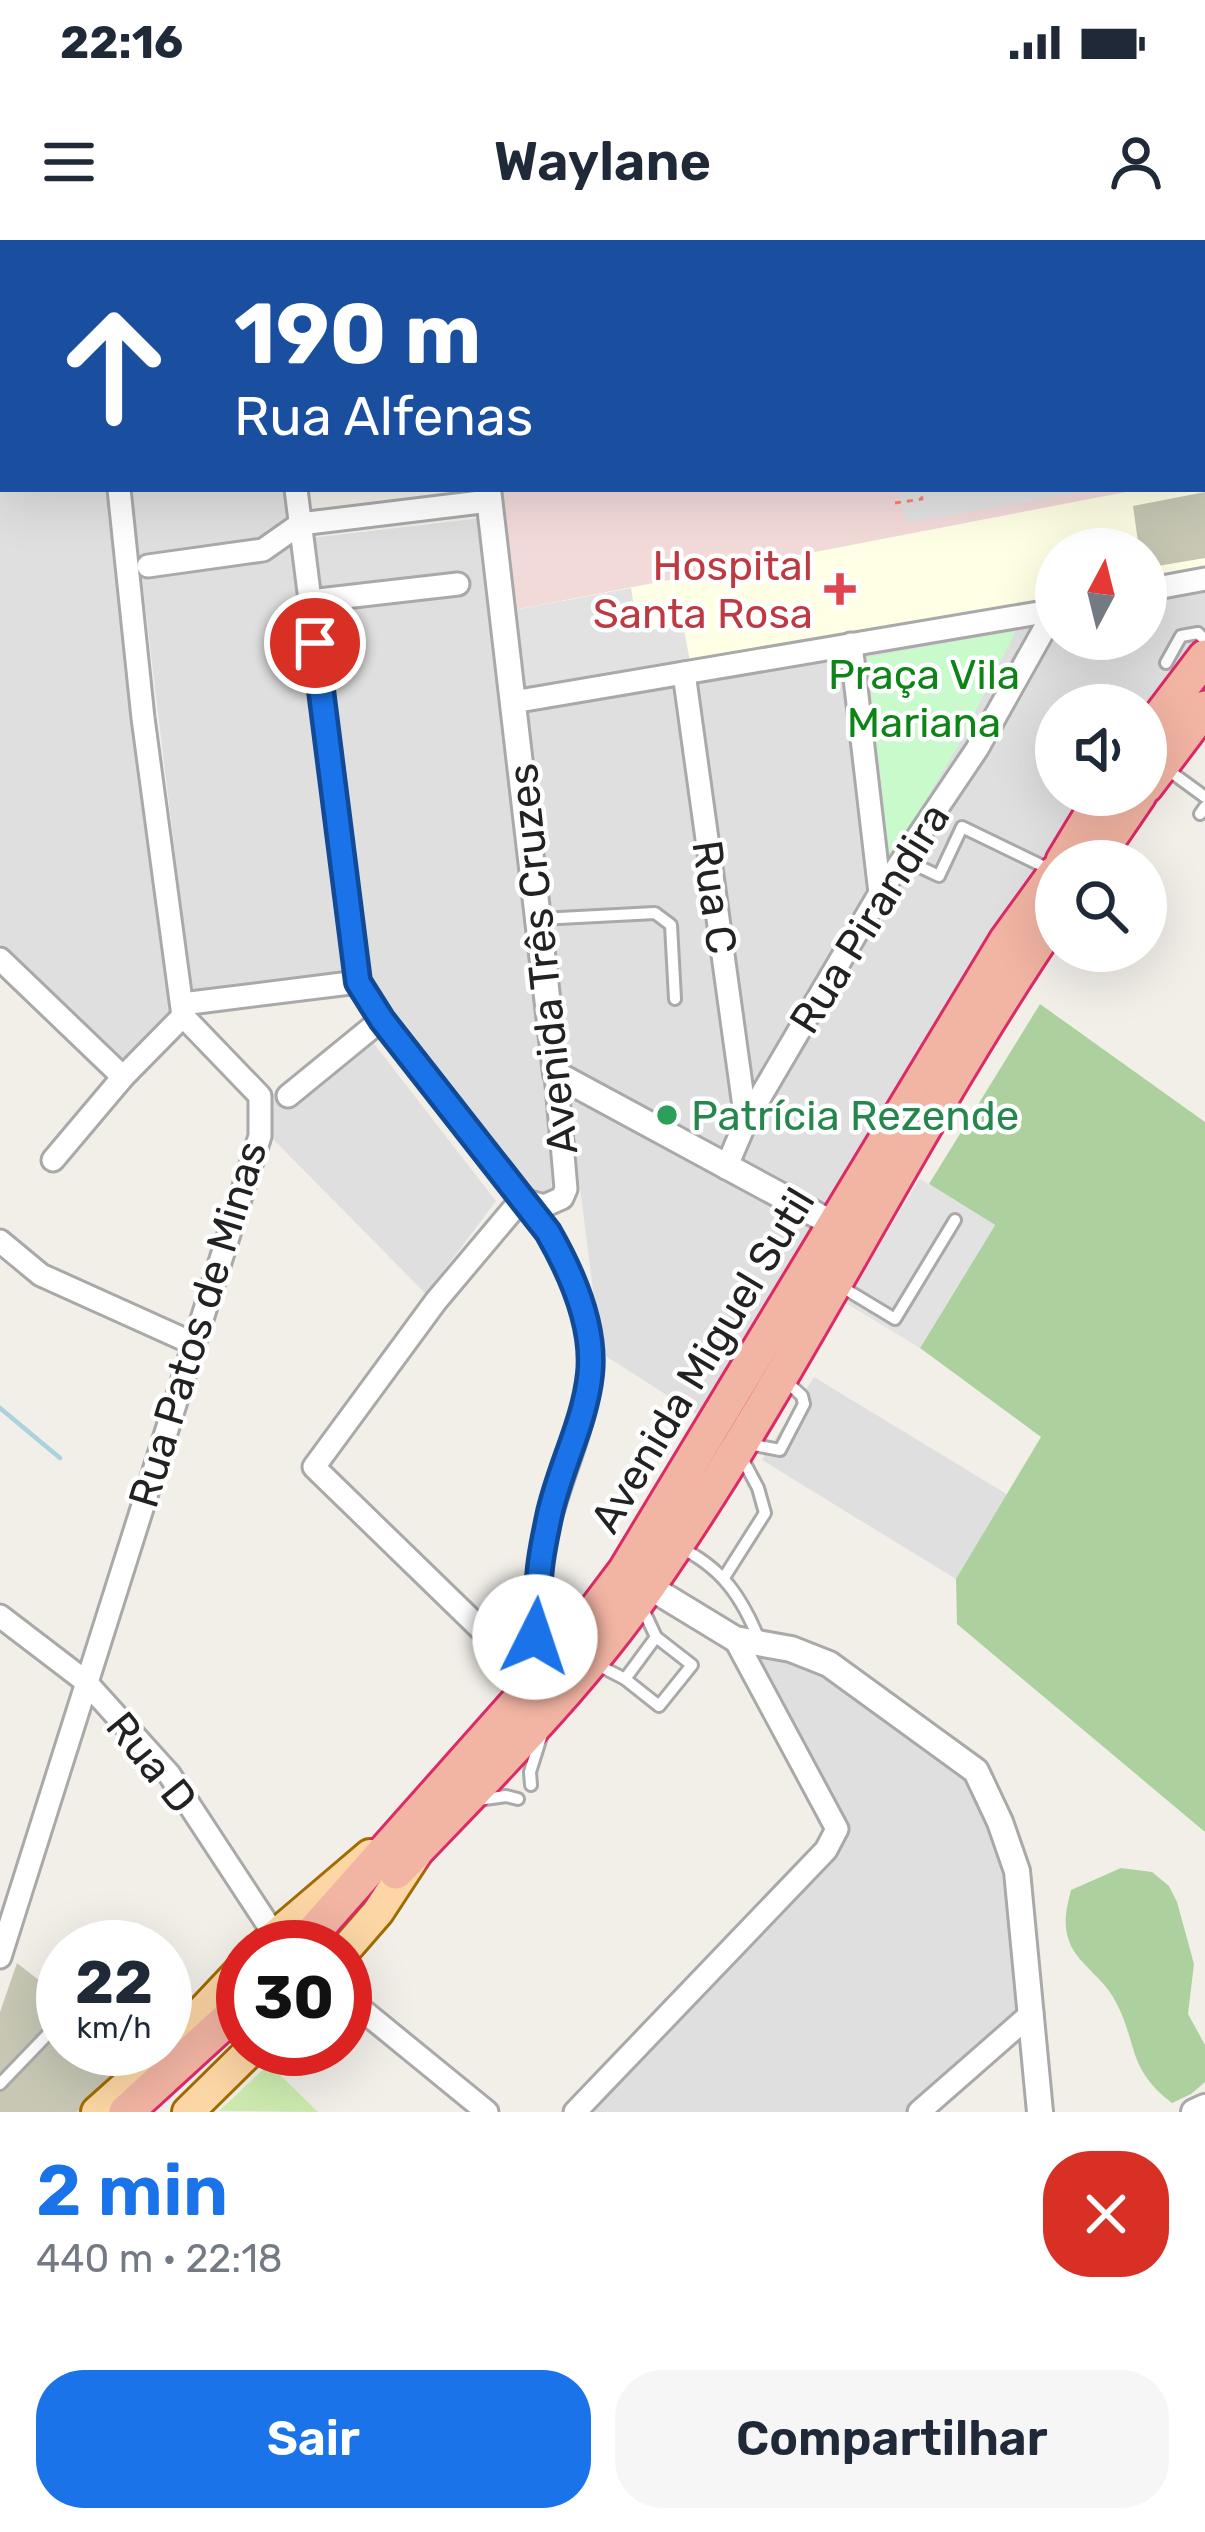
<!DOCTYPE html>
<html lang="pt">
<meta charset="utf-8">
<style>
:root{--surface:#fff;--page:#f6f6f7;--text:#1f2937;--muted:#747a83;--accent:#1a73e8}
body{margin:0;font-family:Rubik,sans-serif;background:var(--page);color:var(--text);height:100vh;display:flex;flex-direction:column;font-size:45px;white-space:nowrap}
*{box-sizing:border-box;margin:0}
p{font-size:39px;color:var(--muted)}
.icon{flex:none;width:66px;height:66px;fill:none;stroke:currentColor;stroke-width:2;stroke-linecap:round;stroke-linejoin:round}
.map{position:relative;height:1872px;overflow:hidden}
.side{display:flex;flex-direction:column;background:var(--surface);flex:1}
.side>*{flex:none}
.hud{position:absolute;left:0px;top:0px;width:1206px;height:252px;box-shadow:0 12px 48px #0002;background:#1a4fa0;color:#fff;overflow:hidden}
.needle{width:78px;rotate:7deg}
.controls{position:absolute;left:1035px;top:288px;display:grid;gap:24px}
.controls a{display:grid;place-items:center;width:132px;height:132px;border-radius:50%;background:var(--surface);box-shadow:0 12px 48px #0002;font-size:60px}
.speed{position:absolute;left:36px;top:1680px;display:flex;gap:24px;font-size:60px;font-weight:700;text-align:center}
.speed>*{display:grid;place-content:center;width:156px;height:156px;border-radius:50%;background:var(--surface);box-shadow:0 12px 48px #0002;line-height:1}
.speed small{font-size:30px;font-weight:400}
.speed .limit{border:18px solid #d22;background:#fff;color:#111}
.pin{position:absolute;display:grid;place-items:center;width:102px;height:102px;color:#fff;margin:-51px;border:6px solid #fff;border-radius:50%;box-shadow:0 3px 12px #0007}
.me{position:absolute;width:132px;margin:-66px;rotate:4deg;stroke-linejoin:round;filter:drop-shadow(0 0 9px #0008)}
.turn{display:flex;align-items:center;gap:42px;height:252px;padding:0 36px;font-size:54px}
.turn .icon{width:156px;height:156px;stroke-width:2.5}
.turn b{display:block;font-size:84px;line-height:102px}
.round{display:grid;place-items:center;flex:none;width:126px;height:126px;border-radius:48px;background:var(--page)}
.headline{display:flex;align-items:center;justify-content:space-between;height:204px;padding:0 36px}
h1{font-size:72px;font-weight:600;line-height:90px;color:var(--accent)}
.button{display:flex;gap:24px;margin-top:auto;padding:24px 36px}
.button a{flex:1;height:138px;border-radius:48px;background:var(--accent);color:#fff;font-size:48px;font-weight:600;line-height:138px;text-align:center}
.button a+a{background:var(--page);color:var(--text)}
.status{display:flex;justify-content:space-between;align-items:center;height:84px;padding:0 60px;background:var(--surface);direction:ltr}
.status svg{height:33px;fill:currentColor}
header{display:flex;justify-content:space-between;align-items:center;height:156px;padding:0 36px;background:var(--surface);font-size:54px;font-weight:600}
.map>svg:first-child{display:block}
.residential{fill:#e0dfdf}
.commercial{fill:#f2dad9}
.education{fill:#ffffe5}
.construction{fill:#c7c7b4}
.grass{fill:#cdebb0}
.forest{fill:#add19e}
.park{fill:#c8facc}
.parking{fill:#e2e2e2}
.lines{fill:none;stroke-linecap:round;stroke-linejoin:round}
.stream{stroke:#aad3df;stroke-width:4.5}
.service-casing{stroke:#a9a9a9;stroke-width:16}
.minor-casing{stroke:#a9a9a9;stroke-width:27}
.tertiary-casing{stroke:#a9a9a9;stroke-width:30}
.primary-casing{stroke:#a06b00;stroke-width:36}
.trunk-casing{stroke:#dc2a67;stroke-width:39}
.path{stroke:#fa8072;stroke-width:3;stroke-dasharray:6 6;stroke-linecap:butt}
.service{stroke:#fff;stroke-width:10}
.minor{stroke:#fff;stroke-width:21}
.tertiary{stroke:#fff;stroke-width:24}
.primary{stroke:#fcd6a4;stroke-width:30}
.trunk{stroke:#f2b4a3;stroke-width:33}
.route-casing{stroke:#114b97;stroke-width:30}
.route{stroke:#1a73e8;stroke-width:21}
.health-dot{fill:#e0444e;stroke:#fff;stroke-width:4.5}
.leisure-dot{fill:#2e9e5b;stroke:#fff;stroke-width:4.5}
.labels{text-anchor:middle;stroke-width:9;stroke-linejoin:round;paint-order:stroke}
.health-label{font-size:42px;fill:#be3a42;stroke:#fff;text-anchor:end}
.park-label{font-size:42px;fill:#0c8416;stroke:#fff}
.street-label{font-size:42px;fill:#222;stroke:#fff}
.leisure-label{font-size:42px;fill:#27864d;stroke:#fff;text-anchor:start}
</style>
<div class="status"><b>22:16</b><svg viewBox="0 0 49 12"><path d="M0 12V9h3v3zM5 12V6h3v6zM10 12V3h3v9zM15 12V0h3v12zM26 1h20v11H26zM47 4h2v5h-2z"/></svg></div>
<header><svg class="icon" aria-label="menu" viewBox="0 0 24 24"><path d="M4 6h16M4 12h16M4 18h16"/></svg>Waylane<svg class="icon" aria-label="person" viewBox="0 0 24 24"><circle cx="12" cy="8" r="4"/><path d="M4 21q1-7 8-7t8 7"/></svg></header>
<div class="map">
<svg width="1205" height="1872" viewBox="0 0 1205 1872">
<rect width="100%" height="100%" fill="#f2efe9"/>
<g class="residential">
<path d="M0,0H79L3,3V249H109L170,771L121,826L0,704Z"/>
<path d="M131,249H287L347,736L192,754Z"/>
<path d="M483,278L543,818L552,952L535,960L369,745L310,298Z"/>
<path d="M1205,332V443L1146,520V465H1056V555H1120L726,1193L601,1113L517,450L1056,357V399H1146V342Z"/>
<path d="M361,787L496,961L426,1054L268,894L273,854Z"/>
<path d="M814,1137L1008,1255L956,1339L762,1220Z"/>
<path d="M750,1411L777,1416L821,1431L967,1539L991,1581L1005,1628L1020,1771L907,1872H585L851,1589Z"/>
</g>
<path class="commercial" d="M496,249H1141L509,371Z"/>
<path class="education" d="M1203,240L1205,331L1146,341V309H1056V357L517,450L509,371L1142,249H1203Z"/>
<g class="construction">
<path d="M1205,252V318L1146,328V309H1139L1133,266Z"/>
<path d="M17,1723L63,1759V1809H129L140,1817L77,1872H0V1772Z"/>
</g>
<path class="grass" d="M269,1824L318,1872L219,1871Z"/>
<g class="forest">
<path d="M864,0H1080L1075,3Z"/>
<path d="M1040,764L1205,882V1592L957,1384L956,1339L1041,1197L920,1108L995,985L929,944Z"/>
<path d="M1121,1628L1152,1632L1169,1646L1177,1662L1194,1724L1188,1774L1205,1805V1842L1191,1854L1172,1863C1125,1827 1139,1802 1113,1757C1102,1738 1080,1724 1071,1706C1062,1685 1066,1671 1071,1650Z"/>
</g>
<path class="park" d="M1016,391L957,508L890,619L867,417Z"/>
<g class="parking">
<path d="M899,249H1100L906,283Z"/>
<path d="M631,348L638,392L683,385L690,421L517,450L509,371Z"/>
<path d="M920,939L995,985L920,1108L844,1062Z"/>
</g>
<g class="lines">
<path class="stream" d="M0,1168L60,1218"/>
<g class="service-casing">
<g id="service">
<path d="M1203,99H1205"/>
<path d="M1203,188L1205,187"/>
<path d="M1166,423L1181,396L1198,393L1205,400"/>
<path d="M1164,527L1205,557"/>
<path d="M1200,574L1205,567"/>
<path d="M901,618L939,636L962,587L1053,631"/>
<path d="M540,679L655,673L671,685L675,759"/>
<path d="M837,1044L895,1079L955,980"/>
<path d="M749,1204L780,1210L804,1164L802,1156L786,1141"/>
<path d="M677,1306C722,1327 742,1357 760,1402"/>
<path d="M725,1336L765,1273L758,1248L742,1218"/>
<path d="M594,1423L625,1439L656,1397L642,1367"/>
<path d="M625,1439L659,1466L692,1425L656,1397"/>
<path d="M531,1545L530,1532L541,1497"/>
<path d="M478,1560L506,1556L518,1559"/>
<path d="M0,1844L49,1793"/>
</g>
</g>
<g class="minor-casing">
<g id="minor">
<path d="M92,0L93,3"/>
<path d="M265,0L266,3"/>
<path d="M296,249L358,742L381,780L548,992C571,1032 594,1085 590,1132C584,1213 530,1283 542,1367L576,1396"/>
<path d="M148,326L263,310L300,284L489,261"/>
<path d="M1146,350L1205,339"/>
<path d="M310,361L458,344"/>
<path d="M851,404L880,653"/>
<path d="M684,433L746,881"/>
<path d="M513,462L1056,370"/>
<path d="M0,719L123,837"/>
<path d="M182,764L358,742"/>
<path d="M288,856L381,780"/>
<path d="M53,920L123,837L183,776"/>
<path d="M726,928L746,881L880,653L977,509L1055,370"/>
<path d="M521,960L436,1061L314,1227L491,1399L507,1407L535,1397L568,1405"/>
<path d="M522,960L544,966L562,958L566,949L556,834"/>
<path d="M0,1001L41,1035L192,1103"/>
<path d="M0,1376L85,1441L169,1534L274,1694"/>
<path d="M0,1717L260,896V856L183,776L143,478L119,249"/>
<path d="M345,1756L487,1872"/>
<path d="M575,1872L826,1610L837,1589L735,1399"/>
<path d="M919,1872L1032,1773"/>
</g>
</g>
<g class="tertiary-casing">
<g id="tertiary">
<path d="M454,0V3"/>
<path d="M488,249L556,834L837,986"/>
<path d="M648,1346L735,1399L791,1409L829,1424L976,1531L1000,1582L1017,1631L1040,1872"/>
<path d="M1194,1872L1205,1867"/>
</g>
</g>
<g class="primary-casing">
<g id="primary">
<path d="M262,1707L370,1615"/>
<path d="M345,1710L378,1672L416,1614"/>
<path d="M97,1872L163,1813L243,1728"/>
<path d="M188,1872L252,1809"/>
</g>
</g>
<g class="trunk-casing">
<g id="trunk">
<path d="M1146,495L1205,417"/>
<path d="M1146,546L1205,468"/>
<path d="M1063,621L1103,555"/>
<path d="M1094,621L1139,555"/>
<path d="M396,1632C484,1539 576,1450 649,1345C798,1131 909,892 1056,676"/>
<path d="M300,1707L576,1396L625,1331L1006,701L1056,632"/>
<path d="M126,1872L243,1765"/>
</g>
</g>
<path class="path" d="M895,263L922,259L920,249"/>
<use href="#service" class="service"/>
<use href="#minor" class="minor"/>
<use href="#tertiary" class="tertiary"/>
<use href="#primary" class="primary"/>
<use href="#trunk" class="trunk"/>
</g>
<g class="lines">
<g class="route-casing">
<path id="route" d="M315,403L358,742L382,780L548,992C571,1032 595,1086 590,1134C585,1183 559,1229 549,1277C545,1297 539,1322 539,1342C538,1363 540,1376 535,1397"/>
</g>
<use href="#route" class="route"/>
</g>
<path class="health-dot" d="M834 331h12v12h12v12h-12v12h-12v-12h-12v-12h12z"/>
<circle class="leisure-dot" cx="667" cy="875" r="12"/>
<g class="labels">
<g class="health-label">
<text x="813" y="340">Hospital<tspan x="813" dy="48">Santa Rosa</tspan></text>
</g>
<g class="park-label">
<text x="924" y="449">Praça Vila<tspan x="924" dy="48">Mariana</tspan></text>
</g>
<g class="street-label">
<text transform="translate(715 657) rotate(82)" y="15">Rua C</text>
<text transform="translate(869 678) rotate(-58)" y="15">Rua Pirandira</text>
<text transform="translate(542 719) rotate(-96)" y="15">Avenida Três Cruzes</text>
<text transform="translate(197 1084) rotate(-73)" y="15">Rua Patos de Minas</text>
<text transform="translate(702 1120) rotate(-59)" y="15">Avenida Miguel Sutil</text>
<text transform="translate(152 1522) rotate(51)" y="15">Rua D</text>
</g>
<g class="leisure-label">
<text x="691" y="890">Patrícia Rezende</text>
</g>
</g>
</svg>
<div class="controls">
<a><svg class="needle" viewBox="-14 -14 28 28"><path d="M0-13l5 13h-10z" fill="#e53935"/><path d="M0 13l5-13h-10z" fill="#747a83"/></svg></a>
<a><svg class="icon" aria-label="sound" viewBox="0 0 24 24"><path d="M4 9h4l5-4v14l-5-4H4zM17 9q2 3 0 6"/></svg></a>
<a><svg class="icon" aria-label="search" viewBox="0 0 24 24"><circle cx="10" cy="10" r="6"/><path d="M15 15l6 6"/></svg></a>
</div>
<div class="speed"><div>22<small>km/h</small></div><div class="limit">30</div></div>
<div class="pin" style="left:315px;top:403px;background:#d93025"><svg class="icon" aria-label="arrive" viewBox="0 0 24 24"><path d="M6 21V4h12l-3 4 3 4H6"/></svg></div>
<svg class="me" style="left:535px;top:1397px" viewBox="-20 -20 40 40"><circle r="19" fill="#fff"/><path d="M0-13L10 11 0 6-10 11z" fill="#1a73e8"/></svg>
<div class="hud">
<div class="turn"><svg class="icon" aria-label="ahead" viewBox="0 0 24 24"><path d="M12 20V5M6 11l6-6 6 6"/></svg><div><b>190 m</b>Rua Alfenas</div></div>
</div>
</div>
<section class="side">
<div class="headline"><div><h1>2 min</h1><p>440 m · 22:18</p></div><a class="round" style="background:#d93025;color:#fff"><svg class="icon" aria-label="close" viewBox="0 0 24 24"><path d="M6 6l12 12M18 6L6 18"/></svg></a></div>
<div class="button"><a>Sair</a><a>Compartilhar</a></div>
</section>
